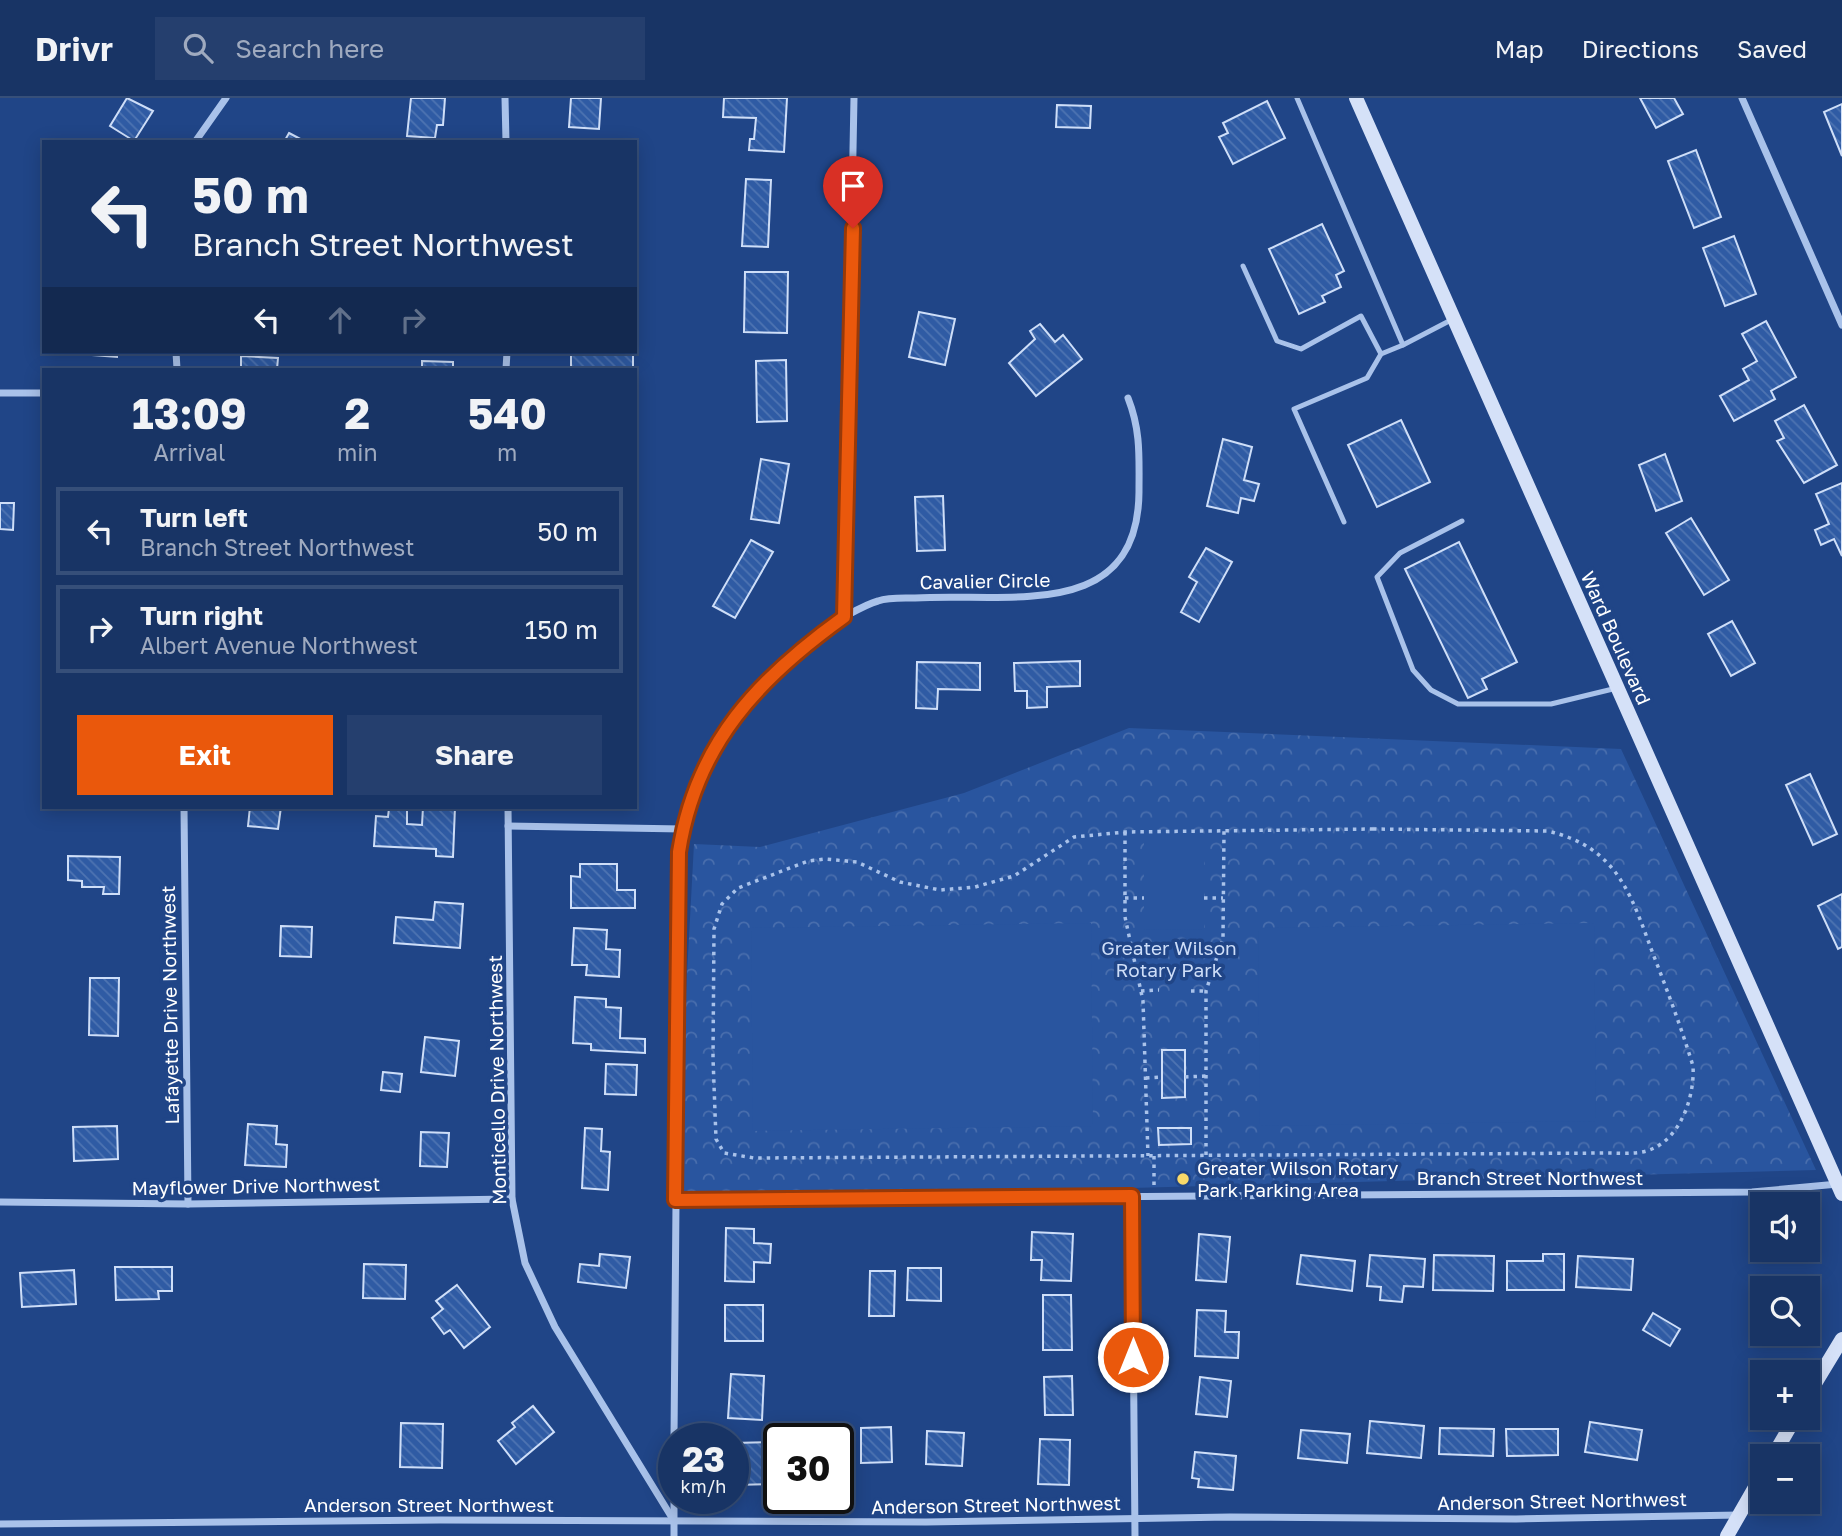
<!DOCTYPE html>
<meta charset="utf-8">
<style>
:root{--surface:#183465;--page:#253f6e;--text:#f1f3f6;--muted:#9faabf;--line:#364f79;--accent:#ea580c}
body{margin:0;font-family:"Golos Text",sans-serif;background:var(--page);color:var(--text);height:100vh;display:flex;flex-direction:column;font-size:26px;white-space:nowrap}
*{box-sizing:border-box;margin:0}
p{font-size:23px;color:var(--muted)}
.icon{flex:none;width:38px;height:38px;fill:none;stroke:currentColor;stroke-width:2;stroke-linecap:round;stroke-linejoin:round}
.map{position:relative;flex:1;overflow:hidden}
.drawer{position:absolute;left:42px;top:270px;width:595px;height:441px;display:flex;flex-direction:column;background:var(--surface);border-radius:0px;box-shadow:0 4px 18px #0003,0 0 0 2px var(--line)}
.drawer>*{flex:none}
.hud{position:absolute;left:42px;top:42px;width:595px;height:214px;border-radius:0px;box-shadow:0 4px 18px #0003,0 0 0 2px var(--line);background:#183465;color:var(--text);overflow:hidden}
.tools{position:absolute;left:1750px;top:1094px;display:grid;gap:14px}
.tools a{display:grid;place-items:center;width:70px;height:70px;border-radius:0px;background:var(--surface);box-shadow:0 4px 18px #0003,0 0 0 2px var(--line);font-size:35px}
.speed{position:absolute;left:658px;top:1325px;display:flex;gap:14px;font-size:35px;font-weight:700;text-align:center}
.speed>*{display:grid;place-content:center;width:91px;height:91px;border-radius:50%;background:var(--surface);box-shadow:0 4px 18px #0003,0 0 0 2px var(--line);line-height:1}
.speed small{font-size:18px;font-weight:400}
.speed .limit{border:4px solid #111;border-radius:10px;background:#fff;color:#111}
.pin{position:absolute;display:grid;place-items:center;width:60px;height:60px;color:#fff;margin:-72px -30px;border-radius:50% 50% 50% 0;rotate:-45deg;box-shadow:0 0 7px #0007}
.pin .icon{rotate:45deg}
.me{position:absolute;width:77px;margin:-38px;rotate:0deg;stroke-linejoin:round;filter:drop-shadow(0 0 5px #0008)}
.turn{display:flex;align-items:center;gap:24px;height:147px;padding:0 35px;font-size:32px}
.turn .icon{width:91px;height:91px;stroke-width:2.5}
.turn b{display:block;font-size:49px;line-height:60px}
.lanes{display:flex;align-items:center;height:66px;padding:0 35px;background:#0003;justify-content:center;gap:35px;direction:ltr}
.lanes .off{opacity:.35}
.eta{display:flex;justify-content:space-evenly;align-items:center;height:119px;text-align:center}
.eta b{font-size:42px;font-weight:700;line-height:49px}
.action{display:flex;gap:14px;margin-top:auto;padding:14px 35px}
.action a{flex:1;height:80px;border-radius:0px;background:var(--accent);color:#fff;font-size:28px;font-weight:700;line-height:80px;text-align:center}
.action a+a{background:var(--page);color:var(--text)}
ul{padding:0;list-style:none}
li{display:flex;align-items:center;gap:21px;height:88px;margin:0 14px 10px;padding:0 21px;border:4px solid var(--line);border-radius:0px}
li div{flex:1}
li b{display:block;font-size:26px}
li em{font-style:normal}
header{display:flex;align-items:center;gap:42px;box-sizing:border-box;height:98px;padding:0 35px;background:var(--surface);border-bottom:2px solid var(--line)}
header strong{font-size:33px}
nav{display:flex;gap:38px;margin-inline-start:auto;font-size:24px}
.search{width:490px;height:63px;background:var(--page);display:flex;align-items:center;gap:18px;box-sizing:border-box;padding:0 24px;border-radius:0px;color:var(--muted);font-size:26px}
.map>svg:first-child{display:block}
.forest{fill:url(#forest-crowns)}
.pitch{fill:#29559f}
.building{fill:url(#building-back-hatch);stroke:#cedef8;stroke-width:2}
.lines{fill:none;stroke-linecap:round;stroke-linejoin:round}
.path{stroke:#a9c2ea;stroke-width:3.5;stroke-dasharray:3.5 5;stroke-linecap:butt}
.lane{stroke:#a9c2ea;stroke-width:5}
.street{stroke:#a9c2ea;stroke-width:7}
.secondary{stroke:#d5e1f8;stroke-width:14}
.route-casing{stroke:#983908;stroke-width:18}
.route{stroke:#ea580c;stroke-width:12}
.poi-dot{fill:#f8d969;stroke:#204587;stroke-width:2.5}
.labels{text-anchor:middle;stroke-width:7;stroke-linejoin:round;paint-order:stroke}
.street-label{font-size:19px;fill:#fff;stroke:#204587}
.park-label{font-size:19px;fill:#cedef8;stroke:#204587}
.poi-label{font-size:19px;fill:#fff;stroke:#204587;text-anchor:start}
</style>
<header>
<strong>Drivr</strong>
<div class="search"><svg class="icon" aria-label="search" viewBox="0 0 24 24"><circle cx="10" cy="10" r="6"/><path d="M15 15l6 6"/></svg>Search here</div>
<nav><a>Map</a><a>Directions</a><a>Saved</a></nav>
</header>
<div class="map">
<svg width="1842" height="1438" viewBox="0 0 1842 1438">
<defs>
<pattern id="forest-crowns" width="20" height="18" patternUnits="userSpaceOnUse" patternTransform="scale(1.75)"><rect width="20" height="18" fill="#29559f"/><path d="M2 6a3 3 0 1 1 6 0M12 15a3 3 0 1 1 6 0" fill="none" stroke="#496ead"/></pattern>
<pattern id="building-back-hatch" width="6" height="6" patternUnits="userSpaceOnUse" patternTransform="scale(1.75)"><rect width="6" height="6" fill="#2f5ba4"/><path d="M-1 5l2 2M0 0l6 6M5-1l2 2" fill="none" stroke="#4e74b2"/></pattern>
</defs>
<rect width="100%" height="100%" fill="#204587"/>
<path class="forest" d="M1129,630L1621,651L1816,1072L675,1102L694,746L760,749L964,695Z"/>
<g class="pitch">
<path d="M1204,740V831L1144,832V740Z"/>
<path d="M1091,825L1093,1028L753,1033L751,830Z"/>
<path d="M1594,825L1596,1023L1260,1028L1258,830Z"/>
</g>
<g class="building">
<path d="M127,0L153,13L134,43L110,28Z"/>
<path d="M411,0H445L443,27H437L435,40L407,38Z"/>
<path d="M571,0H601L599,31L569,29Z"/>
<path d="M724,0H787L784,54L749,52L750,41H754L756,20L723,19Z"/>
<path d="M1640,0H1674L1683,16L1656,30Z"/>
<path d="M1267,3L1285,40L1233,66L1219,39L1228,35L1223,25Z"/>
<path d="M1842,6V58L1824,14Z"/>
<path d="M1057,7L1091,8L1090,30L1056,29Z"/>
<path d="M289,35L306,44H284Z"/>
<path d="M1696,52L1721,119L1694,130L1668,63Z"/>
<path d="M746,81L771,82L768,149L742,148Z"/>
<path d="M1322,126L1344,173L1336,177L1341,189L1322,198L1325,204L1299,216L1269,151Z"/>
<path d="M1734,138L1756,196L1725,208L1703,150Z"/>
<path d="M745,174H788L787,235L744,234Z"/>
<path d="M919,214L955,221L945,267L909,259Z"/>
<path d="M1766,223L1796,279L1771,293L1775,301L1734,323L1720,298L1749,282L1743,271L1757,263L1742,236Z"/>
<path d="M1040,226L1055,244L1063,237L1082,261L1036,298L1009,265L1035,241L1030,233Z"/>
<path d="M94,254H117V259L93,257Z"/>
<rect x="571" y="254" width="62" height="17"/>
<path d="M241,258L278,260L277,271H241Z"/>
<path d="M786,262L787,323L757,324L756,263Z"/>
<path d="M422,263L453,264V271H422Z"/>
<path d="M1804,307L1837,367L1804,385L1777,343L1784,340L1775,323Z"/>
<path d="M1401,322L1430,384L1377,409L1348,347Z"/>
<path d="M1223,341L1252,349L1244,382L1259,386L1254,403L1241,400L1238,415L1207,408Z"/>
<path d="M1665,356L1682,403L1656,413L1639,367Z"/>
<path d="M761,361L789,366L779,425L751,421Z"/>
<path d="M1842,385V458L1834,441L1821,447L1815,432L1829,426L1816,396Z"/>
<path d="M943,398L945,452L917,453L915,399Z"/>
<path d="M0,405H14L13,432L0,431Z"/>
<path d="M1691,420L1729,482L1704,497L1666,435Z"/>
<path d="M751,442L773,454L735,520L713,508Z"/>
<path d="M1459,444L1517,564L1482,581L1487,591L1468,600L1405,471Z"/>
<path d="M1206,450L1232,464L1199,524L1181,514L1197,484L1189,479Z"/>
<path d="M1732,523L1755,565L1731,578L1708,536Z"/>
<path d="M1080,563V588L1047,589V609L1027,610V593H1015L1014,565Z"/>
<path d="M917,564L980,565V592L938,591L937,611L916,610Z"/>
<path d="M1810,676L1837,736L1813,747L1786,687Z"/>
<path d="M250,709H281L278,731L248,728Z"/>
<path d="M423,709H455L453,759L436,758V751L374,748L376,718L388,719L389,710H407V726L422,727Z"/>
<path d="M68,758L120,759L119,796H103L104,789H82V783L68,782Z"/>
<path d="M580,766H617V792H635V810H571V778L580,779Z"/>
<path d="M1842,796V849L1838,851L1818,808Z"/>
<path d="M435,804L463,806L460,850L394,845L396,819L433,822Z"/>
<path d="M281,828L312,829L311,859L280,858Z"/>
<path d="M574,830L607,832L606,851L620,852L619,879L586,877L587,867H572Z"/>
<path d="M90,880H119L118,938L89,937Z"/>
<path d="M575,899L606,901V909L621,910L620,940L645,941V955L591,952V946L573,945Z"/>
<path d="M425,939L459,943L455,978L421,974Z"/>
<path d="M1162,952H1185V999L1162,1000Z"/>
<path d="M606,966L637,967L636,997L605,996Z"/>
<path d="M383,974L402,976L400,994L381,992Z"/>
<path d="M248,1026L277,1028L276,1046L287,1047L286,1069L245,1067Z"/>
<path d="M117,1028L118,1061L74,1063L73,1029Z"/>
<path d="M585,1030L602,1031L601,1053L610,1054L608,1092L582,1090Z"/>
<path d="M1158,1030H1191V1046L1159,1047Z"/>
<path d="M421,1034L449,1035L447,1069L420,1068Z"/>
<path d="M726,1130L754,1131V1145L771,1146L770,1165L754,1164V1184L725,1183Z"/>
<path d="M1032,1134L1073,1136L1071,1183L1041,1182L1042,1162H1031Z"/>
<path d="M1199,1136L1230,1139L1226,1184L1196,1182Z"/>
<path d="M600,1156L630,1159L626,1190L578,1184L580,1166L599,1168Z"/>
<path d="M1543,1156H1564V1192H1507V1163H1543Z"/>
<path d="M1301,1157L1355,1163L1352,1193L1297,1186Z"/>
<path d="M1370,1157L1425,1161L1423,1189L1404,1188L1402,1204L1380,1202L1381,1189L1367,1188Z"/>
<path d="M1434,1157L1494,1158L1493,1193L1433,1192Z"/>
<path d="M1578,1158L1633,1161L1631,1192L1576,1189Z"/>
<path d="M364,1166L406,1167L405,1201L363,1200Z"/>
<path d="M115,1169H172V1193H158L159,1201L116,1202Z"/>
<path d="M908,1170H941V1203L907,1202Z"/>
<path d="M74,1172L76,1206L22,1209L20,1175Z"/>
<path d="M870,1173H895L894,1218H869Z"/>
<path d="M457,1187L490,1229L464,1250L450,1232L444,1236L432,1220L443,1211L436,1203Z"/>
<path d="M1043,1197H1071L1072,1252H1043Z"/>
<rect x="725" y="1207" width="38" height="36"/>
<path d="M1197,1212L1226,1213L1225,1234H1239L1238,1260L1195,1258Z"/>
<path d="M1653,1215L1680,1231L1670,1248L1643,1232Z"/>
<path d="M731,1276L764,1278L762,1322L728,1320Z"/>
<path d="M1072,1278L1073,1317H1045L1044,1279Z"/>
<path d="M1200,1279L1231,1283L1227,1319L1196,1316Z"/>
<path d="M533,1308L554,1334L516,1366L498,1343L515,1329L512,1325Z"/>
<path d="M1370,1323L1424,1328L1421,1360L1367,1355Z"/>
<path d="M1590,1324L1642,1332L1637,1362L1585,1354Z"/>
<path d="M401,1325L443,1326L442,1370L400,1369Z"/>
<path d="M891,1329L892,1364L861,1365V1330Z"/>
<path d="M1440,1330L1494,1331L1493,1358L1439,1356Z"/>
<path d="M1506,1331H1558V1357L1507,1358Z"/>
<path d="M1301,1332L1350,1336L1347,1365L1298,1360Z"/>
<path d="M927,1333L964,1335L962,1368L926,1366Z"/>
<path d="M806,1335L833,1339V1340H805Z"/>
<path d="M1040,1341L1070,1342L1069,1387L1038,1386Z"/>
<path d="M773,1344L774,1365H779V1386L734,1387L733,1345Z"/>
<path d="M1195,1354L1236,1358L1233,1392L1198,1389L1199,1381L1192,1380Z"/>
</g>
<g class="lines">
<g class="path">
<path d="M1373,731L1547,733C1620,749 1632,801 1655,861C1669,897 1682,932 1693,968C1695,1000 1679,1047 1642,1054C1631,1056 1619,1055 1608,1055L754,1060L724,1055L716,1041L713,960L714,831L722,806L738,790L808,763L825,761L857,764L900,784L940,792L975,789L1014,778L1074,739L1125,734Z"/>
<path d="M1125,734V819L1143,903L1148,1058"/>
<path d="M1125,800H1144"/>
<path d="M1204,800H1223"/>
<path d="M1141,893L1159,892"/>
<path d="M1191,893H1206"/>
<path d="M1185,979L1206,978"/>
<path d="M1146,980L1162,979"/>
<path d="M1206,1057V893L1223,840L1224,733"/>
<path d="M1154,1087V1058"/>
</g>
<g class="lane">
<path d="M1297,0L1403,247L1453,221"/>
<path d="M1243,168L1277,243L1301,251L1361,218L1381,256L1403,247"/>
<path d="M1462,423L1400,455L1377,479L1413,572L1431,592L1458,606H1551L1617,590"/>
<path d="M1344,424L1294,311L1367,280L1381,256"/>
</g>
<g class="street">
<path d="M505,0L506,44"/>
<path d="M1742,0L1842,227"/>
<path d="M195,44L226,0"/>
<path d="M176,254L177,271"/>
<path d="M506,271L507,254"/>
<path d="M0,295H44"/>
<path d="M844,519C855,513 867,506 878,503C889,499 904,500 915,500C1006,494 1138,526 1139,394C1139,359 1141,333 1128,300"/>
<path d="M184,709L188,1106"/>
<path d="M508,709L512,1101L525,1165L555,1229L674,1423"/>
<path d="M508,728L682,731"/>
<path d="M1132,1098L1135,1438"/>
<path d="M675,1102L1621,1095L1752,1094L1838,1086"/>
<path d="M0,1104L188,1106L512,1101"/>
<path d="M674,1340L679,753C696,645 759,581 844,519L854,0"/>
<path d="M0,1426L440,1422L926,1424L1230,1419L1516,1421L1739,1417"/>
<path d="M674,1438V1400"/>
</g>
<g class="secondary">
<path d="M1356,0L1842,1096"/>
<path d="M1808,1297L1842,1241"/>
<path d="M1773,1358L1795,1320"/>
<path d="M1727,1438L1762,1377"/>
</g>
</g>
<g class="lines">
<g class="route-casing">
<path id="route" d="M853,130L844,519C759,580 696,645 679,754L675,1102L1132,1098L1133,1259"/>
</g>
<use href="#route" class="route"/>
</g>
<circle class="poi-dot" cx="1183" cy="1081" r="7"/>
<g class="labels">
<g class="street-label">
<text transform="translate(985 483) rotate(-1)" y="7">Cavalier Circle</text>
<text transform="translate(1616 540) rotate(66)" y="7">Ward Boulevard</text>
<text transform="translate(170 907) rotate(-91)" y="7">Lafayette Drive Northwest</text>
<text transform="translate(497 982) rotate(-91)" y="7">Monticello Drive Northwest</text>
<text x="1530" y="1087">Branch Street Northwest</text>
<text transform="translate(256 1088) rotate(-1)" y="7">Mayflower Drive Northwest</text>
<text transform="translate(1562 1403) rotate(-1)" y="7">Anderson Street Northwest</text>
<text x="429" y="1414">Anderson Street Northwest</text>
<text transform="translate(996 1407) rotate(-1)" y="7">Anderson Street Northwest</text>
</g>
<g class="park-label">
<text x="1169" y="857">Greater Wilson<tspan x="1169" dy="22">Rotary Park</tspan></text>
</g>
<g class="poi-label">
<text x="1197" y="1077">Greater Wilson Rotary<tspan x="1197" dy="22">Park Parking Area</tspan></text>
</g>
</g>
</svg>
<div class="tools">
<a><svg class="icon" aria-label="sound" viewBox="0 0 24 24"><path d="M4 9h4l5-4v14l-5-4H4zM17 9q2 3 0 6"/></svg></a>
<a><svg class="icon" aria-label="search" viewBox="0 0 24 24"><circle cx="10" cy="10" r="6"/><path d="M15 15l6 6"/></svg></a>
<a>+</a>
<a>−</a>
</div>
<div class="speed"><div>23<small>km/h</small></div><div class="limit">30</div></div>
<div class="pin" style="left:853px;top:130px;background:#d93025"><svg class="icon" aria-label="arrive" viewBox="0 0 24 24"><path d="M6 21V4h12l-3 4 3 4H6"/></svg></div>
<svg class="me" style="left:1133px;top:1259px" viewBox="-20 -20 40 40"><circle r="17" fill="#ea580c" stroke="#fff" stroke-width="3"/><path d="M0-11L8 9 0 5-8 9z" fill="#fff"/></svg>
<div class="hud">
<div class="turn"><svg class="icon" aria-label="left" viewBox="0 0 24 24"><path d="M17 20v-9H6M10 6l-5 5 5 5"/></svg><div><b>50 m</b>Branch Street Northwest</div></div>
<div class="lanes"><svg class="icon" aria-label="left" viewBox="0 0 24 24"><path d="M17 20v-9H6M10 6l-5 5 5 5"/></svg><svg class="icon off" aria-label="ahead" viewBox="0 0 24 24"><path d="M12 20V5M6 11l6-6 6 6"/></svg><svg class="icon off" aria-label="right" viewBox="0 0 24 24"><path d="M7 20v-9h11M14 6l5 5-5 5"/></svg></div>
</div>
<section class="drawer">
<div class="eta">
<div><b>13:09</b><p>Arrival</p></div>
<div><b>2</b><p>min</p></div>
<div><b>540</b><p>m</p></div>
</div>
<ul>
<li><svg class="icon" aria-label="left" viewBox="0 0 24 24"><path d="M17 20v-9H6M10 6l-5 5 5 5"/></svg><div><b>Turn left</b><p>Branch Street Northwest</p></div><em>50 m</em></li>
<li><svg class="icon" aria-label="right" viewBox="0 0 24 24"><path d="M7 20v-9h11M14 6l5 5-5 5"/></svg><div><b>Turn right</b><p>Albert Avenue Northwest</p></div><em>150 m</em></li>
</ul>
<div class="action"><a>Exit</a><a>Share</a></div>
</section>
</div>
